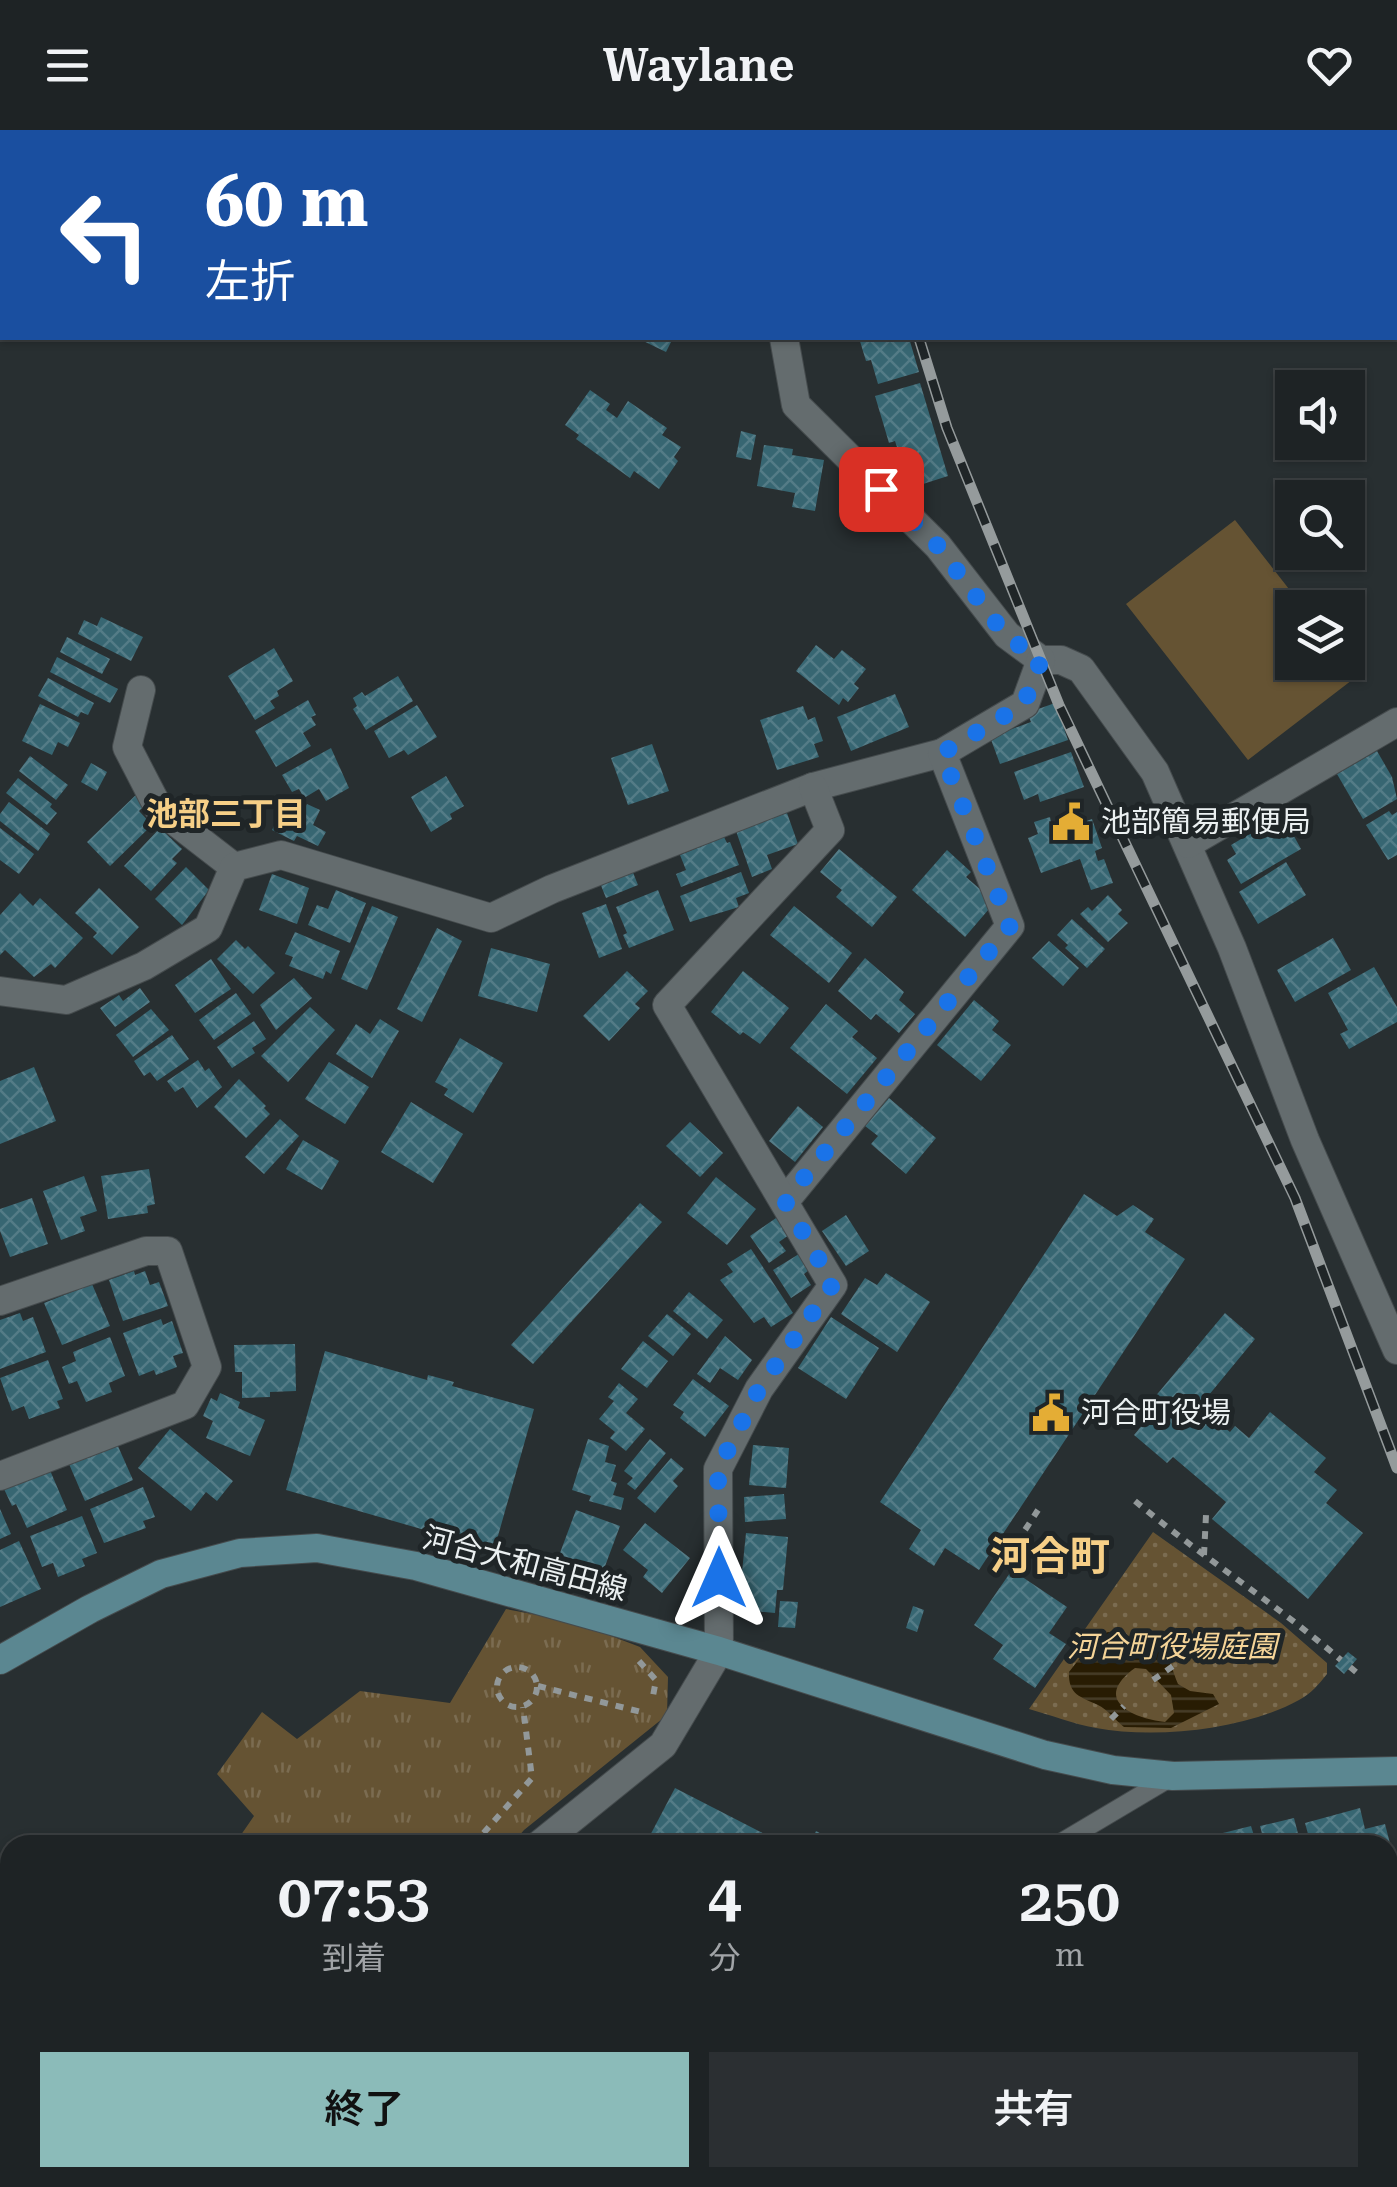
<!DOCTYPE html>
<html lang="ja">
<meta charset="utf-8">
<style>
:root{--surface:#1e2325;--page:#2b2f32;--text:#f1f3f6;--muted:#a1a4a7;--line:#3c4042;--accent:#8bbbb9}
body{margin:0;font-family:"Roboto Serif","Noto Sans JP",serif;background:var(--page);color:var(--text);height:100vh;display:flex;flex-direction:column;font-size:38px;white-space:nowrap}
*{box-sizing:border-box;margin:0}
p{font-size:32px;color:var(--muted)}
.icon{flex:none;width:55px;height:55px;fill:none;stroke:currentColor;stroke-width:2;stroke-linecap:round;stroke-linejoin:round}
.map{position:relative;flex:1;overflow:hidden}
.panel{position:absolute;left:0px;top:1705px;width:1398px;height:352px;display:flex;flex-direction:column;background:var(--surface);border-radius:30px 30px 0 0;box-shadow:0 2px 8px #0004,0 0 0 2px var(--line)}
.panel>*{flex:none}
.banner{position:absolute;left:0px;top:0px;width:1398px;height:210px;box-shadow:0 2px 8px #0004,0 0 0 2px var(--line);background:#1a4fa0;color:#fff;overflow:hidden}
.tools{position:absolute;left:1275px;top:240px;display:grid;gap:20px}
.tools a{display:grid;place-items:center;width:90px;height:90px;border-radius:0px;background:var(--surface);box-shadow:0 2px 8px #0004,0 0 0 2px var(--line);font-size:50px}
.pin{position:absolute;display:grid;place-items:center;width:85px;height:85px;color:#fff;margin:-42px;border-radius:20px;box-shadow:0 5px 15px #0006}
.me{position:absolute;width:110px;margin:-55px;rotate:0deg;stroke-linejoin:round;filter:drop-shadow(0 0 8px #0008)}
.turn{display:flex;align-items:center;gap:35px;height:210px;padding:0 40px;font-size:45px}
.turn .icon{width:130px;height:130px;stroke-width:2.5}
.turn b{display:block;font-size:70px;line-height:85px}
.eta{display:flex;justify-content:space-evenly;align-items:center;height:170px;text-align:center}
.eta b{font-size:60px;font-weight:600;line-height:70px}
.cta{display:flex;gap:20px;margin-top:auto;padding:20px 40px}
.cta a{flex:1;height:115px;border-radius:0px;background:var(--accent);color:#111;font-size:40px;font-weight:600;line-height:115px;text-align:center}
.cta a+a{background:var(--page);color:var(--text)}
header{display:flex;justify-content:space-between;align-items:center;height:130px;padding:0 40px;background:var(--surface);font-size:45px;font-weight:600}
.map>svg:first-child{display:block}
.grass{fill:#655333}
.park{fill:url(#park-tufts)}
.garden{fill:url(#garden-dots)}
.water{fill:url(#water-rules);fill-rule:evenodd}
.building{fill:url(#building-cross-hatch)}
.lines{fill:none;stroke-linecap:round;stroke-linejoin:round}
.service-casing{stroke:#454b4d;stroke-width:20}
.minor-casing{stroke:#454b4d;stroke-width:30}
.secondary-casing{stroke:#454b4d;stroke-width:30}
.path{stroke:#929899;stroke-width:6;stroke-dasharray:8 8;stroke-linecap:butt}
.service{stroke:#646c6e;stroke-width:18}
.minor{stroke:#646c6e;stroke-width:28}
.secondary{stroke:#5b8791;stroke-width:28}
.rail-casing{stroke:#959b9c;stroke-width:11}
.rail{stroke:#1f2527;stroke-width:8;stroke-dasharray:22;stroke-linecap:butt}
.route{stroke:#1a73e8;stroke-width:18;stroke-dasharray:0 32.4}
.labels{text-anchor:middle;stroke-width:10;stroke-linejoin:round;paint-order:stroke}
.poi-label{font-size:30px;fill:#ebf0f1;stroke:#1f2527;text-anchor:start}
.street-label{font-size:30px;fill:#ebf0f1;stroke:#1f2527}
.park-label{font-size:30px;font-style:italic;fill:#f5d498;stroke:#1f2527}
.neighbourhood-label{font-size:32px;font-weight:bold;fill:#f6cf87;stroke:#1f2527}
.district-label{font-size:40px;font-weight:bold;fill:#f6cf87;stroke:#1f2527}
</style>
<header><svg class="icon" aria-label="menu" viewBox="0 0 24 24"><path d="M4 6h16M4 12h16M4 18h16"/></svg>Waylane<svg class="icon" aria-label="heart" viewBox="0 0 24 24"><path d="M12 20l-8-8c-3-5 5-10 8-4 3-6 11-1 8 4z"/></svg></header>
<div class="map">
<svg width="1397" height="2057" viewBox="0 0 1397 2057">
<defs>
<pattern id="park-tufts" width="24" height="20" patternUnits="userSpaceOnUse" patternTransform="scale(2.5)"><rect width="24" height="20" fill="#655333"/><path d="M3 7l-1-3M5 7V3M7 7l1-3M15 17l-1-3M17 17v-4M19 17l1-3" fill="none" stroke="#7b6c51"/></pattern>
<pattern id="garden-dots" width="8" height="8" patternUnits="userSpaceOnUse" patternTransform="scale(2.5)"><rect width="8" height="8" fill="#655333"/><path d="M2 2h.1M6 6h.1" fill="none" stroke="#7b6c51" stroke-width="1.8" stroke-linecap="round"/></pattern>
<pattern id="water-rules" width="6" height="5" patternUnits="userSpaceOnUse" patternTransform="scale(2.5)"><rect width="6" height="5" fill="#281c03"/><path d="M0 2.5h6" fill="none" stroke="#473d28"/></pattern>
<pattern id="building-cross-hatch" width="8" height="8" patternUnits="userSpaceOnUse" patternTransform="scale(2.5)"><rect width="8" height="8" fill="#376672"/><path d="M0 0l8 8M0 8l8-8" fill="none" stroke="#547c87"/></pattern>
</defs>
<rect width="100%" height="100%" fill="#282f31"/>
<path class="grass" d="M1235,390L1303,477L1292,478V532L1345,533L1356,547L1248,630L1126,474Z"/>
<g class="park">
<path d="M506,1479L575,1492L640,1517L668,1547L667,1585L524,1700L511,1715H234L254,1686L217,1644L262,1582L297,1609L360,1561L450,1573Z"/>
<path d="M10,1883V2048H190L182,2057H0V1887Z"/>
<path d="M202,2048H316L314,2057H193Z"/>
</g>
<path class="garden" d="M1153,1402L1281,1493L1327,1533V1544C1319,1554 1311,1564 1299,1570C1245,1600 1156,1609 1096,1598C1073,1594 1051,1585 1029,1579Z"/>
<g class="water">
<path d="M1108,1502C1120,1504 1129,1512 1140,1515C1172,1522 1167,1527 1178,1554L1190,1561L1213,1564L1219,1574L1171,1598L1124,1597C1115,1590 1108,1580 1098,1575C1081,1567 1068,1565 1069,1542L1096,1507ZM1135,1538L1146,1539L1171,1565L1174,1583L1165,1592C1131,1588 1092,1569 1135,1538Z"/>
<path d="M537,2048H905L916,2057H464L472,2049Z"/>
</g>
<g class="building">
<path d="M637,208H673L666,222Z"/>
<path d="M859,208H909L919,242L878,254L871,230L866,231Z"/>
<path d="M920,253L948,346L923,354L912,319L899,323L895,311L889,313L875,266Z"/>
<path d="M590,260L610,274L606,280L617,288L628,271L667,298L662,305L681,317L674,327L678,331L659,359L634,341L630,348L576,309L579,305L565,295Z"/>
<path d="M741,301L756,305L751,330L736,327Z"/>
<path d="M764,315L793,319L792,325L824,330L815,381L792,377L795,363L757,356Z"/>
<path d="M101,487L143,507L131,531L78,504L84,490L97,496Z"/>
<path d="M67,507L110,529L102,544L60,522Z"/>
<path d="M816,515L834,529L842,520L866,539L854,554L859,558L848,572L843,568L839,575L796,541Z"/>
<path d="M274,518L293,551L277,561L279,566L270,571L275,578L255,590L228,546Z"/>
<path d="M57,527L118,559L110,573L50,542Z"/>
<path d="M398,546L413,571L366,600L353,579L357,576L353,568L362,562L365,566Z"/>
<path d="M48,548L94,573L88,585L81,582L78,587L38,566Z"/>
<path d="M895,564L909,597L851,621L837,587Z"/>
<path d="M308,570L316,585L311,587L316,595L303,603L311,616L276,637L255,601Z"/>
<path d="M1055,573L1068,610L1000,634L990,607L1031,592L1027,583Z"/>
<path d="M40,574L80,593L68,617L58,612L52,625L22,611Z"/>
<path d="M417,575L437,607L408,625L404,620L389,628L374,601Z"/>
<path d="M803,576L808,590L815,587L823,611L814,614L819,627L777,640L760,590Z"/>
<path d="M652,614L669,661L628,675L611,628Z"/>
<path d="M331,618L349,658L326,671L319,659L304,668L299,659L292,662L282,645Z"/>
<path d="M1377,621L1392,647L1397,669L1363,689L1337,644Z"/>
<path d="M1071,622L1084,657L1040,672L1038,664L1024,670L1014,642Z"/>
<path d="M30,626L68,655L56,670L19,641Z"/>
<path d="M91,633L107,642L97,661L81,652Z"/>
<path d="M446,646L464,676L450,684L452,689L431,702L411,667Z"/>
<path d="M18,648L52,674L50,677L57,683L47,695L6,663Z"/>
<path d="M140,661L150,670L139,681L152,695L110,736L87,712Z"/>
<path d="M9,672L50,704L38,721L0,691V684Z"/>
<path d="M286,672L304,680L307,674L320,680L313,695L326,702L318,716L297,706L294,711L272,700Z"/>
<path d="M1389,681L1392,685L1397,682V725L1388,730L1366,695Z"/>
<path d="M787,683L798,714L767,725L772,739L752,747L736,701Z"/>
<path d="M1050,687L1051,693L1066,688L1070,697L1092,689L1102,718L1095,721L1098,731L1104,729L1113,753L1091,760L1080,729L1041,743L1028,708L1038,704L1034,692Z"/>
<path d="M1270,692L1277,704L1289,697L1301,719L1241,754L1227,730L1236,724L1231,715Z"/>
<path d="M0,698L34,724L19,744L0,730Z"/>
<path d="M160,698L182,719L172,729L177,733L151,761L124,736Z"/>
<path d="M724,707L727,713L730,712L739,735L681,757L676,744L686,740L680,725Z"/>
<path d="M839,719L897,767L872,797L836,767L842,760L820,742Z"/>
<path d="M947,720L971,742L966,747L995,772L965,807L912,760Z"/>
<path d="M1286,732L1306,765L1258,794L1239,762Z"/>
<path d="M186,737L209,760L182,795L155,769Z"/>
<path d="M632,740L638,755L606,768L600,753Z"/>
<path d="M741,742L749,763L736,768L739,777L690,792L680,766Z"/>
<path d="M272,744L309,758L297,794L259,780Z"/>
<path d="M99,758L139,797L112,825L93,807L97,803L75,783Z"/>
<path d="M336,760L366,773L350,813L308,795L317,775L328,779Z"/>
<path d="M658,760L674,800L629,818L623,805L627,803L616,777Z"/>
<path d="M20,763L33,776L40,768L83,808L55,838L51,834L34,847L5,820L0,825V785Z"/>
<path d="M1108,765L1122,780L1118,784L1128,793L1108,812L1080,784L1088,777L1092,781Z"/>
<path d="M606,774L622,819L599,828L582,783Z"/>
<path d="M372,776L398,787L367,860L341,849Z"/>
<path d="M794,776L852,823L829,853L770,805Z"/>
<path d="M1072,789L1105,819L1087,838L1065,818L1068,815L1057,805Z"/>
<path d="M437,798L462,811L422,892L397,879Z"/>
<path d="M295,802L340,821L331,844L326,841L323,849L289,836L293,827L285,824Z"/>
<path d="M1333,808L1351,840L1295,872L1277,840Z"/>
<path d="M236,810L245,819L248,816L275,843L253,864L217,829Z"/>
<path d="M1049,811L1079,838L1063,856L1032,828Z"/>
<path d="M491,818L550,834L537,882L478,866Z"/>
<path d="M865,828L904,862L899,870L915,884L899,903L876,884L871,890L838,861Z"/>
<path d="M211,829L231,859L195,883L175,855Z"/>
<path d="M1374,837L1397,877V892L1349,919L1340,904L1348,900L1328,863Z"/>
<path d="M627,841L648,861L635,874L640,878L609,911L583,886Z"/>
<path d="M743,841L789,878L760,914L743,902L740,905L711,882Z"/>
<path d="M294,848L312,868L276,900L260,875Z"/>
<path d="M140,858L150,872L115,897L100,878L119,865L123,871Z"/>
<path d="M236,863L251,884L214,910L199,890Z"/>
<path d="M974,870L999,891L992,900L1011,915L981,951L937,915Z"/>
<path d="M826,874L858,901L852,907L877,928L847,964L790,918Z"/>
<path d="M310,877L335,900L288,952L261,926Z"/>
<path d="M151,879L169,900L133,927L116,905Z"/>
<path d="M380,889L399,901L372,948L336,924L356,894L370,904Z"/>
<path d="M254,891L266,909L252,918L255,923L232,938L217,917Z"/>
<path d="M172,905L189,929L157,951L150,942L144,946L134,931Z"/>
<path d="M460,908L503,933L473,983L444,965L448,959L435,952Z"/>
<path d="M198,930L205,941L209,938L222,957L197,978L183,957L175,962L167,951Z"/>
<path d="M329,932L369,957L345,994L305,969Z"/>
<path d="M34,937L56,991L0,1014V951Z"/>
<path d="M239,949L266,976L264,978L270,984L246,1008L214,977Z"/>
<path d="M889,968L936,1008L906,1044L871,1014L878,1006L865,996Z"/>
<path d="M411,972L463,1004L433,1053L381,1022Z"/>
<path d="M798,976L823,997L795,1032L769,1011Z"/>
<path d="M280,989L299,1006L264,1044L245,1027Z"/>
<path d="M690,992L723,1023L700,1047L666,1016Z"/>
<path d="M303,1010L339,1031L322,1060L286,1039Z"/>
<path d="M149,1039L155,1074L147,1076L148,1083L108,1089L101,1046Z"/>
<path d="M84,1046L97,1081L80,1087L85,1101L61,1110L43,1061Z"/>
<path d="M716,1047L756,1079L727,1115L687,1083Z"/>
<path d="M1084,1064L1117,1086L1133,1075L1154,1089L1145,1102L1185,1129L979,1440L945,1418L934,1436L909,1419L921,1400L880,1372Z"/>
<path d="M32,1068L48,1114L10,1127L0,1101V1079Z"/>
<path d="M640,1073L662,1092L533,1234L511,1215Z"/>
<path d="M846,1085L869,1121L846,1136L822,1101Z"/>
<path d="M776,1088L789,1105L779,1112L786,1121L769,1133L750,1106Z"/>
<path d="M751,1119L793,1183L771,1197L764,1187L754,1193L720,1150L733,1142L727,1134Z"/>
<path d="M799,1124L809,1140L804,1144L811,1155L791,1168L773,1140Z"/>
<path d="M134,1141L135,1145L145,1141L150,1155L159,1152L168,1176L123,1191L109,1150Z"/>
<path d="M886,1143L930,1172L897,1222L841,1184L865,1148L877,1155Z"/>
<path d="M92,1154L110,1196L62,1215L44,1173Z"/>
<path d="M689,1162L723,1190L707,1209L673,1181Z"/>
<path d="M20,1183L23,1191L33,1187L46,1222L0,1239V1190Z"/>
<path d="M1225,1183L1255,1209L1199,1277L1230,1302L1235,1296L1249,1308L1270,1282L1326,1328L1314,1342L1337,1360L1326,1373L1363,1403L1308,1469L1212,1389L1226,1372L1173,1327L1167,1333L1134,1305L1161,1273L1154,1268Z"/>
<path d="M667,1184L691,1204L673,1226L648,1206Z"/>
<path d="M831,1187L879,1218L846,1269L798,1238Z"/>
<path d="M161,1189L163,1195L172,1191L183,1223L173,1226L177,1237L156,1245L154,1240L139,1246L123,1203Z"/>
<path d="M725,1206L752,1230L738,1250L720,1238L710,1253L697,1244Z"/>
<path d="M110,1207L125,1246L109,1253L112,1262L86,1272L77,1251L69,1254L62,1237L76,1231L73,1222Z"/>
<path d="M643,1211L668,1231L647,1258L621,1239Z"/>
<path d="M295,1214L296,1261L270,1262V1267L242,1268V1242H235L234,1215Z"/>
<path d="M325,1221L427,1250L428,1245L454,1252L452,1256L534,1279L494,1420L286,1360Z"/>
<path d="M48,1230L63,1269L57,1271L60,1278L29,1289L24,1276L12,1281L0,1248Z"/>
<path d="M693,1249L729,1276L705,1307L680,1288L684,1282L673,1275Z"/>
<path d="M619,1253L638,1269L626,1283L645,1299L626,1321L610,1308L615,1302L599,1289L614,1271L608,1267Z"/>
<path d="M220,1263L240,1272L238,1278L265,1290L250,1326L206,1308L213,1291L203,1286L211,1268L217,1271Z"/>
<path d="M170,1299L233,1351L217,1371L206,1362L191,1381L138,1338Z"/>
<path d="M588,1309L609,1316L605,1332L616,1335L611,1351L617,1353L613,1365L624,1368L621,1380L589,1371L591,1366L572,1360Z"/>
<path d="M650,1309L666,1323L635,1360L627,1354L633,1348L624,1341Z"/>
<path d="M117,1314L133,1350L85,1371L69,1334Z"/>
<path d="M753,1315L789,1318L786,1358L749,1355Z"/>
<path d="M671,1328L684,1339L673,1351L678,1356L655,1383L637,1368Z"/>
<path d="M49,1338L67,1380L27,1398L16,1374L12,1376L4,1359Z"/>
<path d="M143,1357L155,1387L143,1391L146,1398L104,1413L90,1379Z"/>
<path d="M784,1364L786,1389L745,1392L744,1367Z"/>
<path d="M0,1379L11,1404L0,1409Z"/>
<path d="M576,1380L620,1396L601,1447L557,1431Z"/>
<path d="M82,1386L97,1423L82,1429L85,1436L58,1447L53,1433L42,1437L30,1406Z"/>
<path d="M645,1393L690,1428L662,1463L643,1447L648,1440L623,1420Z"/>
<path d="M746,1403L788,1407L783,1460H777L775,1483L755,1481L756,1473L739,1471Z"/>
<path d="M19,1411L41,1459L0,1477V1420Z"/>
<path d="M1012,1440L1067,1477L1049,1503L1066,1514L1035,1558L993,1529L1003,1515L974,1495Z"/>
<path d="M780,1471L798,1472L795,1498L778,1497Z"/>
<path d="M913,1476L924,1480L917,1502L906,1498Z"/>
<path d="M1348,1522L1357,1529L1344,1544L1335,1536Z"/>
<path d="M675,1658L786,1715H645Z"/>
<path d="M1360,1678L1365,1699L1385,1694L1393,1725L1388,1727V1715H1311L1305,1693Z"/>
<path d="M1294,1688L1301,1715H1265L1260,1696Z"/>
<path d="M1251,1696L1257,1715H1209L1207,1707Z"/>
<path d="M816,1701L842,1715H809Z"/>
<path d="M1397,1737V1793L1388,1795V1739Z"/>
<path d="M931,2048H1042L1034,2057H943Z"/>
</g>
<g class="lines">
<g class="service-casing">
<path id="service" d="M1057,1715L1173,1646"/>
</g>
<g class="minor-casing">
<g id="minor">
<path d="M736,0V2"/>
<path d="M784,208L796,275L938,416L1007,505L1041,530H1061L1081,539L1155,642L1232,818L1305,1010L1397,1220"/>
<path d="M141,560L127,617L159,679L234,737"/>
<path d="M1188,714L1397,592"/>
<path d="M0,861L66,870L144,836L208,798L234,737L281,725L491,788L552,759L813,657L942,623L1025,574L1041,530"/>
<path d="M785,1071L1010,796L942,623"/>
<path d="M0,1171L146,1121H168L207,1237L185,1275L0,1346"/>
<path d="M539,1715L663,1615L719,1521L718,1339L759,1259L833,1155L667,875L830,700L813,657"/>
<path d="M333,2057L335,2048"/>
</g>
</g>
<g class="secondary-casing">
<path id="secondary" d="M0,1530L90,1479L161,1444L240,1423L317,1418L416,1436L719,1521L1045,1625L1113,1640L1173,1646L1397,1641"/>
</g>
<g class="path">
<path d="M1135,1371C1202,1427 1275,1473 1341,1530"/>
<path d="M1204,1425L1206,1385"/>
<path d="M999,1440L1038,1380"/>
<path d="M639,1531L656,1550L653,1566"/>
<circle cx="517" cy="1557" r="20"/>
<path d="M1350,1537L1356,1542"/>
<path d="M1153,1550L1176,1534"/>
<path d="M538,1556L645,1583"/>
<path d="M1111,1589L1124,1576"/>
<path d="M473,1715L532,1648L523,1577"/>
<path d="M6,2057L10,2047"/>
<path d="M98,2057L107,2048"/>
</g>
<use href="#service" class="service"/>
<use href="#minor" class="minor"/>
<use href="#secondary" class="secondary"/>
<g class="rail-casing">
<g id="rail">
<path d="M887,0V2"/>
<path d="M919,208L947,298L1059,575L1295,1068L1397,1338"/>
</g>
</g>
<use href="#rail" class="rail"/>
</g>
<g class="lines">
<path class="route" d="M719,1448L718,1339L759,1259L833,1154L785,1071L1010,796L942,623L1024,574L1041,530L1006,506L938,416L881,359"/>
</g>
<defs>
<g id="civic-bare" transform="scale(3)"><path d="M-.6-6.5H3V-4.5H.6V-3L4-1V1h2V6H-6V1h2V-1L-.6-3ZM-1.2 2.5V6h2.4V2.5Z" fill="#e4ad35" stroke="#1f2527" stroke-width="2.5" paint-order="stroke"/></g>
</defs>
<g fill-rule="evenodd">
<use href="#civic-bare" x="1071" y="692"/>
<use href="#civic-bare" x="1051" y="1283"/>
</g>
<g class="labels">
<g class="poi-label">
<text x="1101" y="702">池部簡易郵便局</text>
<text x="1081" y="1293">河合町役場</text>
</g>
<g class="street-label">
<text transform="translate(525 1434) rotate(15)" y="10">河合大和高田線</text>
</g>
<g class="park-label">
<text x="1172" y="1527">河合町役場庭園</text>
</g>
<g class="neighbourhood-label">
<text x="226" y="695">池部三丁目</text>
</g>
<g class="district-label">
<text x="1050" y="1440">河合町</text>
</g>
</g>
</svg>
<div class="tools">
<a><svg class="icon" aria-label="sound" viewBox="0 0 24 24"><path d="M4 9h4l5-4v14l-5-4H4zM17 9q2 3 0 6"/></svg></a>
<a><svg class="icon" aria-label="search" viewBox="0 0 24 24"><circle cx="10" cy="10" r="6"/><path d="M15 15l6 6"/></svg></a>
<a><svg class="icon" aria-label="layers" viewBox="0 0 24 24"><path d="M12 4l9 5-9 5-9-5zM3 14l9 5 9-5"/></svg></a>
</div>
<div class="pin" style="left:881px;top:359px;background:#d93025"><svg class="icon" aria-label="arrive" viewBox="0 0 24 24"><path d="M6 21V4h12l-3 4 3 4H6"/></svg></div>
<svg class="me" style="left:719px;top:1448px" viewBox="-20 -20 40 40"><path d="M0-17L14 15 0 8-14 15z" fill="#1a73e8" stroke="#fff" stroke-width="4"/></svg>
<div class="banner">
<div class="turn"><svg class="icon" aria-label="left" viewBox="0 0 24 24"><path d="M17 20v-9H6M10 6l-5 5 5 5"/></svg><div><b>60 m</b>左折</div></div>
</div>
<section class="panel">
<div class="eta">
<div><b>07:53</b><p>到着</p></div>
<div><b>4</b><p>分</p></div>
<div><b>250</b><p>m</p></div>
</div>
<div class="cta"><a>終了</a><a>共有</a></div>
</section>
</div>
